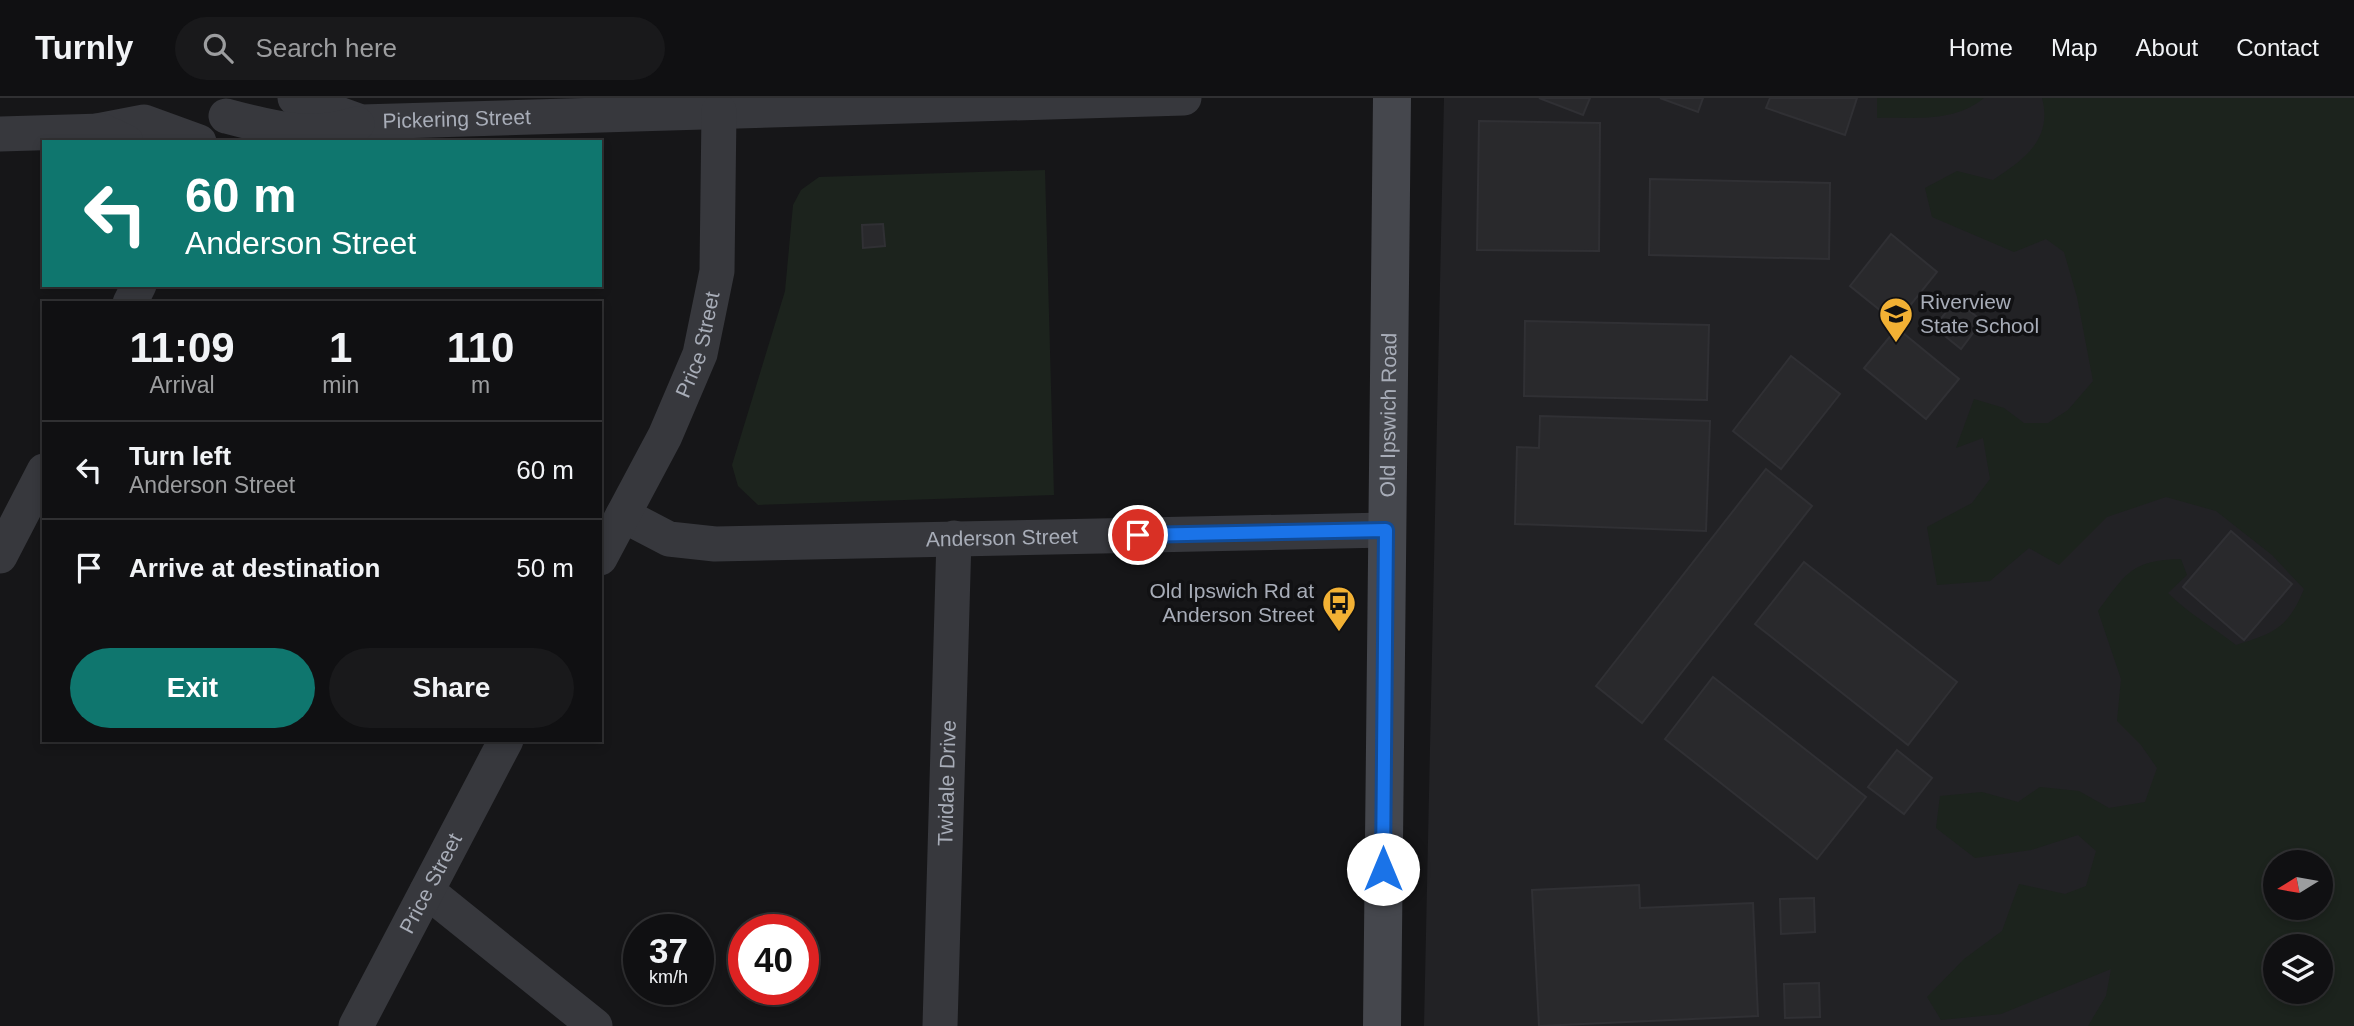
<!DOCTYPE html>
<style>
:root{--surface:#101012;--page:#19191b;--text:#f1f3f6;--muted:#9c9d9f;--line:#303032;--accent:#0f766e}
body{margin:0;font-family:Arial,sans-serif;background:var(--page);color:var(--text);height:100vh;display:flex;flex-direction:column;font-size:26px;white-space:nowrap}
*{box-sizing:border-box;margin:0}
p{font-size:23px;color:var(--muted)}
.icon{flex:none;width:38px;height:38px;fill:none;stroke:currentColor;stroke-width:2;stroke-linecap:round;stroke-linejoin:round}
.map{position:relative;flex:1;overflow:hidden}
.details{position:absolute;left:42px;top:203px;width:560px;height:441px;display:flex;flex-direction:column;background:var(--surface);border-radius:0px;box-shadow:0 4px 10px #0003,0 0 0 2px var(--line)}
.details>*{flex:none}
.top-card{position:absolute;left:42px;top:42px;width:560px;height:147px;border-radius:0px;box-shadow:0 4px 10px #0003,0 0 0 2px var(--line);background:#0f766e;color:#fff;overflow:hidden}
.needle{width:46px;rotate:259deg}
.buttons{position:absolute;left:2263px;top:752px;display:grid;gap:14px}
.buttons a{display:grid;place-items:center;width:70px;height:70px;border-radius:50%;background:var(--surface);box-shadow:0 4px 10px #0003,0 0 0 2px var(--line);font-size:35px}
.speed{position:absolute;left:623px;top:816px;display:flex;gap:14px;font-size:35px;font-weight:700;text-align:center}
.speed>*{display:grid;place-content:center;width:91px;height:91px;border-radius:50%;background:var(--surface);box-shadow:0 4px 10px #0003,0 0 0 2px var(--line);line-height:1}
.speed small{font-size:18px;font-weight:400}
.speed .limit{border:10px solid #d22;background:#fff;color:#111}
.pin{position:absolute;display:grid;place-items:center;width:60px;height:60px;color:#fff;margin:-30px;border:4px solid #fff;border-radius:50%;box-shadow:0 2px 7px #0007}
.me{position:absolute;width:77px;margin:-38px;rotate:0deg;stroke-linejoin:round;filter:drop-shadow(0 0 5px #0008)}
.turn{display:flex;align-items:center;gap:24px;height:147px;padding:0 28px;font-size:32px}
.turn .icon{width:91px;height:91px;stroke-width:2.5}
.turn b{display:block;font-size:49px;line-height:60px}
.eta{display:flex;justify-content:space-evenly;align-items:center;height:119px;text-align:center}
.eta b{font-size:42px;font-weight:700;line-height:49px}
.action{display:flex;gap:14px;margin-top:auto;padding:14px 28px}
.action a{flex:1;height:80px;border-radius:42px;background:var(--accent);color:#fff;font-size:28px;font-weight:700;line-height:80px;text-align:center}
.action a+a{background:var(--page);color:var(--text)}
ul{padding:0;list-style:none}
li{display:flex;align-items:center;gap:21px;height:98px;padding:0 28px;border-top:2px solid var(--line)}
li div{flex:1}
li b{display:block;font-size:26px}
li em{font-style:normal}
header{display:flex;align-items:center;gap:42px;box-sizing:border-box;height:98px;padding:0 35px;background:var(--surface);border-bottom:2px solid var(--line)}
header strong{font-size:33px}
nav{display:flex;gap:38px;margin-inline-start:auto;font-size:24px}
.search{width:490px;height:63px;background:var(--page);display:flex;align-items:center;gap:18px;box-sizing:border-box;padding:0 24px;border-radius:38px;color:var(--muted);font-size:26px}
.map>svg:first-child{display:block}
.built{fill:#222225;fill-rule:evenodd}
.green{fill:#1c231d;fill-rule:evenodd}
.building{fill:#29292c;stroke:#303034;stroke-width:2}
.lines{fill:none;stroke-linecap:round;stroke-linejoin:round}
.street{stroke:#37383d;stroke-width:35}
.secondary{stroke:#45474d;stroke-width:38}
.route-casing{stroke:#114b97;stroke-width:18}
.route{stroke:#1a73e8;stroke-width:12}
.labels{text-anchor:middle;stroke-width:7;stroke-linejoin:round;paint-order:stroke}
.street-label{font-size:21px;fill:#a8adb8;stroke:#111113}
.poi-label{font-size:21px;fill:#a8adb8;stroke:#111113;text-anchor:start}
</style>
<header>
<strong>Turnly</strong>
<div class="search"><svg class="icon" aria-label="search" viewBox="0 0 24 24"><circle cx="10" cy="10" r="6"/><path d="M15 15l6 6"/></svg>Search here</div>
<nav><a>Home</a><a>Map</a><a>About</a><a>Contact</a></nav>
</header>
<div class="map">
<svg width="2354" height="928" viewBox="0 0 2354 928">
<rect width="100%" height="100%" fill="#161618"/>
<path class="built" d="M1444,0H2354V928H1424ZM2275,765H2320V810H2275ZM2275,849H2320V894H2275Z"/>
<g class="green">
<path d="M1877,0H1984C1954,25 1914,19 1877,20Z"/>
<path d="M2042,0H2354V928H2088L2106,898L2111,871L2001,916L1941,922L1927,899L1964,861L2002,833L2019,786L2065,796L2086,788L2096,753L2078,737L2031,752L1975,760L1936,730L1940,698L1982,694L2018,704L2040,689L2079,693L2109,710L2145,704L2157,670L2141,647L2117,623L2121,581L2098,513C2126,476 2131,462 2181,461L2187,477L2168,495C2189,516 2213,529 2236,547C2275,535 2288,530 2304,491L2272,457L2216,413L2166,399L2107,419L2059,467L2029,450L1990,483L1937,487L1927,429L1972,405L1990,381L1983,340L1956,350L1974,301L2004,310L2024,325H2048L2068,312L2093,283L2077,199L2064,154L2046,141L2014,154L1932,119L1925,90L1957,73L1993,82C2024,62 2053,41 2042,0ZM2275,765H2320V810H2275ZM2275,849H2320V894H2275Z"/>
<path d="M1045,72L1054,397L758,407L738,388L732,367L785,193L793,107L801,92L819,79Z"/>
</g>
<g class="building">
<path d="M1539,0H1590L1583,17Z"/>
<path d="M1660,0H1703L1698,14Z"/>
<path d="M1770,0H1857L1845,37L1766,10Z"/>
<path d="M1479,23L1600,25L1599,153L1477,152Z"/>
<path d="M1650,81L1830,85L1829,161L1649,157Z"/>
<path d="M883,126L885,148L863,150L862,127Z"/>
<path d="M1891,136L1937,174L1896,225L1850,188Z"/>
<path d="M1956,202L1982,223L1961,251L1934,229Z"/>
<path d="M1525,223L1709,227L1707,302L1524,298Z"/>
<path d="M1897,230L1959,281L1926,321L1864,270Z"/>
<path d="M1791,258L1840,296L1781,371L1733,333Z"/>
<path d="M1540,318L1710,323L1706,433L1515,426L1517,349L1539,350Z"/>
<path d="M1766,371L1812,408L1642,625L1596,588Z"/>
<path d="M2231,433L2292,486L2244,542L2183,489Z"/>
<path d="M1804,464L1957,584L1908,647L1755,526Z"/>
<path d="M1713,579L1866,699L1817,761L1665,641Z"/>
<path d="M1897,652L1932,680L1904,716L1868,689Z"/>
<path d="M1639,787L1640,810L1753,805L1758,918L1539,928L1532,792Z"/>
<path d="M1814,800L1815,834L1781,836L1780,801Z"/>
<path d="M1819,885L1820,919L1785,920L1784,886Z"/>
</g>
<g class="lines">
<g class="street">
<path id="s1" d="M295,0L361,24L1184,0"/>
<path d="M226,18C271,30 311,41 357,26"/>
<path d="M92,34L144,24L199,44"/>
<path d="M0,36L102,33L126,44"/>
<path d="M130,205L139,187"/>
<path id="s2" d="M623,417L669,441L715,446L1386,432"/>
<path d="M0,458L44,373"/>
<path id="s3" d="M600,460L665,338L700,256L717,173L719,13"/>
<path d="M427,793L595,928"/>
<path id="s4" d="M356,928L506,642"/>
<path id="s5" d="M940,928L954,440"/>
</g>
<path class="secondary" id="s6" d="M1382,928L1392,0"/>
</g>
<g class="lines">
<g class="route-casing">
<path id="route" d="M1138,437L1386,432L1383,771"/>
</g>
<use href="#route" class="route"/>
</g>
<defs>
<g id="school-pin" transform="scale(1.75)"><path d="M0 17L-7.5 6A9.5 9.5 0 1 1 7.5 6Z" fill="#f2b134" stroke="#111113"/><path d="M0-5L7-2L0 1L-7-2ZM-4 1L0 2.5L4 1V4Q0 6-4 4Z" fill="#111"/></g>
<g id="bus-pin" transform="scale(1.75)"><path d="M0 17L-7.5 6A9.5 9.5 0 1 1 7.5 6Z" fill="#f2b134" stroke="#111113"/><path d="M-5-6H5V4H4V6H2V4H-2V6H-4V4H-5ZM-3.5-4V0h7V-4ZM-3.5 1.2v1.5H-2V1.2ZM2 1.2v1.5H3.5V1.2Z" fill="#111"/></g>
</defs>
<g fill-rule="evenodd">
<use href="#school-pin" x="1896" y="216"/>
<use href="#bus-pin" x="1339" y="505"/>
</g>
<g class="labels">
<g class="street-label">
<text dy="7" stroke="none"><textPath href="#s1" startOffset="166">Pickering Street</textPath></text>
<text dy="7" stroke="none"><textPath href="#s3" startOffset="236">Price Street</textPath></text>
<text dy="7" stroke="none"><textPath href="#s6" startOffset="611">Old Ipswich Road</textPath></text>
<text dy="7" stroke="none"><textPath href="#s2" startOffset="385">Anderson Street</textPath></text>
<text dy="7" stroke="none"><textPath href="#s5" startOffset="243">Twidale Drive</textPath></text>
<text dy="7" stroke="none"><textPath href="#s4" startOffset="161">Price Street</textPath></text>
</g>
<g class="poi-label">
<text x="1920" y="211">Riverview<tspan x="1920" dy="24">State School</tspan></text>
<text x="1314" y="500" text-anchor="end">Old Ipswich Rd at<tspan x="1314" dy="24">Anderson Street</tspan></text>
</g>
</g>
</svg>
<div class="buttons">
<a><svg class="needle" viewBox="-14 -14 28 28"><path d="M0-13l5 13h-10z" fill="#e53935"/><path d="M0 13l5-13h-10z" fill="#9c9d9f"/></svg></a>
<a><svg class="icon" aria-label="layers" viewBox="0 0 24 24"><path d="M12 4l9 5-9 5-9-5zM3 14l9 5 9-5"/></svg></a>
</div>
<div class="speed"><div>37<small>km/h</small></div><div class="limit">40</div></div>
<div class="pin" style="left:1138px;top:437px;background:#d93025"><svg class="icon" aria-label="arrive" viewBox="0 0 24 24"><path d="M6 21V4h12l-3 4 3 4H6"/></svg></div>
<svg class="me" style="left:1383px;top:771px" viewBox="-20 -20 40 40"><circle r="19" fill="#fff"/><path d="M0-13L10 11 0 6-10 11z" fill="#1a73e8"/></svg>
<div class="top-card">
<div class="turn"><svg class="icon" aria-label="left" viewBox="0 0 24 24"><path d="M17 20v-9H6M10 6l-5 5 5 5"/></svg><div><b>60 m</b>Anderson Street</div></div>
</div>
<section class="details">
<div class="eta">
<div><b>11:09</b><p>Arrival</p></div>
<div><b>1</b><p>min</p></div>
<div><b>110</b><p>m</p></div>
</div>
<ul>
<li><svg class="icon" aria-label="left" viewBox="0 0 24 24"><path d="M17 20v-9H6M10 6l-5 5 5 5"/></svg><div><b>Turn left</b><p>Anderson Street</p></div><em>60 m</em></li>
<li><svg class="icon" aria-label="arrive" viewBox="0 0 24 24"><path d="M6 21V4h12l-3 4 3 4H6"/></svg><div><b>Arrive at destination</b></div><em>50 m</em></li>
</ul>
<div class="action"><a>Exit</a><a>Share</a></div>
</section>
</div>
